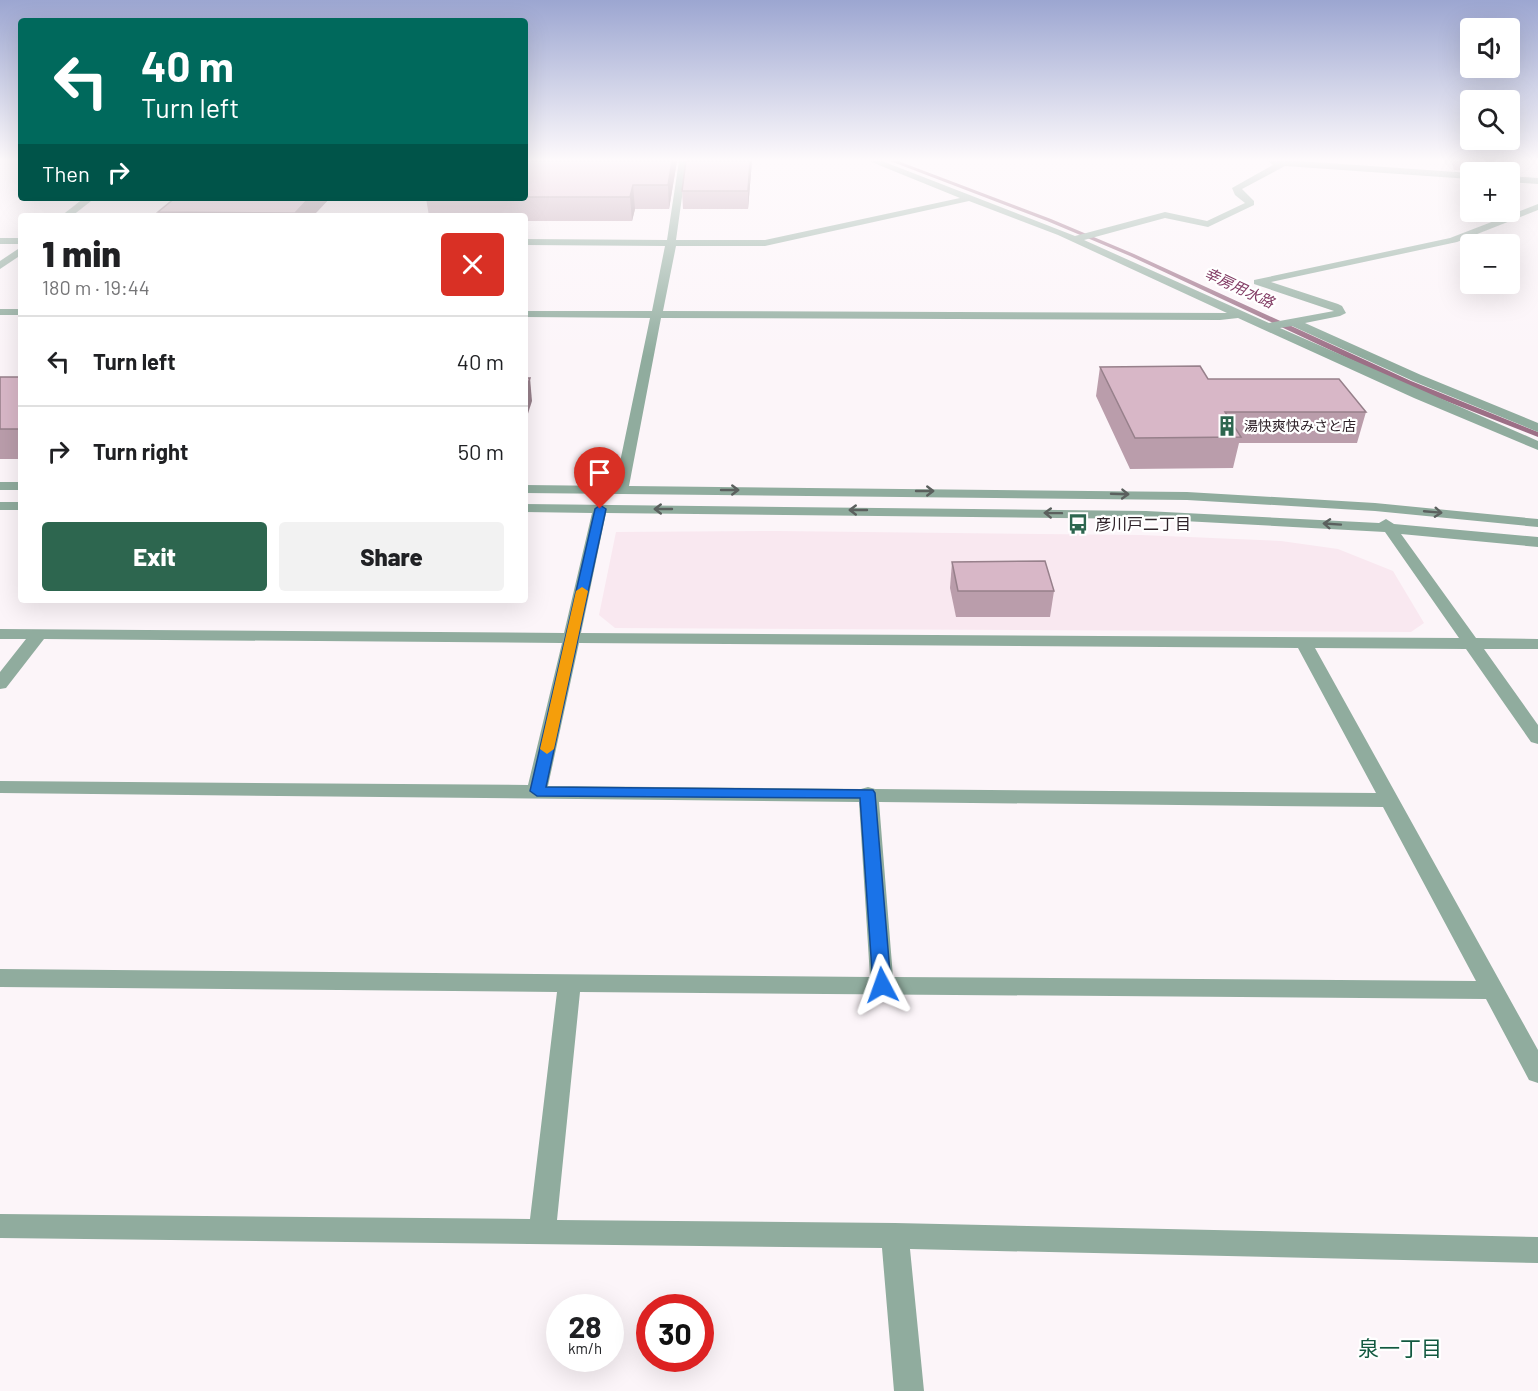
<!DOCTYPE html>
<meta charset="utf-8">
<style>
:root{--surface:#fff;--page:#f2f2f2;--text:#202124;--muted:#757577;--line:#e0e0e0;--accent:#2d664f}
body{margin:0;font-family:Barlow,"Noto Sans JP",sans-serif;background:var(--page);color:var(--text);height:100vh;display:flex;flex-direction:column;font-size:22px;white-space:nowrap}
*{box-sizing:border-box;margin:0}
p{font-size:20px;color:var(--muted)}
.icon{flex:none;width:33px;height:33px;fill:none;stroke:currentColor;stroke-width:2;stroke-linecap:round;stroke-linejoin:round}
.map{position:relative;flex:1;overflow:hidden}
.drawer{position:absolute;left:18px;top:213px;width:510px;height:390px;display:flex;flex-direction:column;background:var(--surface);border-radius:6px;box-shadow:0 6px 24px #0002}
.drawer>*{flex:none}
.hud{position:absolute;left:18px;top:18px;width:510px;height:183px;border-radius:6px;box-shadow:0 6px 24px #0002;background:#00695c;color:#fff;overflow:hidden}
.controls{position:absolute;left:1460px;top:18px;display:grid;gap:12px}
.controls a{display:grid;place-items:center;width:60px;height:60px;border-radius:6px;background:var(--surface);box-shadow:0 6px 24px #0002;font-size:30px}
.speed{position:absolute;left:546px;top:1294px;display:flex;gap:12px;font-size:30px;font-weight:700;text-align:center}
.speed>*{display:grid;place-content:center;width:78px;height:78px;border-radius:50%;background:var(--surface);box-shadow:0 6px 24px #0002;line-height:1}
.speed small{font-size:15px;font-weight:400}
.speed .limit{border:9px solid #d22;background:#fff;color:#111}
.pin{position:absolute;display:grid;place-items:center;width:51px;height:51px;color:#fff;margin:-62px -26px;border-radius:50% 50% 50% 0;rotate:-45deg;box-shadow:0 0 6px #0007}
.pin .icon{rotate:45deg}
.me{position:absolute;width:66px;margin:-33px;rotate:356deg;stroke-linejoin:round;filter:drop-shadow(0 0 4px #0008)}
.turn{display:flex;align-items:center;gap:21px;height:126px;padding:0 24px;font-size:27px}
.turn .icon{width:78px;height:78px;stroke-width:2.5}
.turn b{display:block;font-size:42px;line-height:51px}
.then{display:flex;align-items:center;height:57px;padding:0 24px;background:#0003;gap:12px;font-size:22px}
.round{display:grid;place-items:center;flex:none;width:63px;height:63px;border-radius:6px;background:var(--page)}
.head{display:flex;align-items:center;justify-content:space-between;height:102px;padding:0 24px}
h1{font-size:36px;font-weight:800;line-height:45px}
.cta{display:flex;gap:12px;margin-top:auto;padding:12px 24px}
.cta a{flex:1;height:69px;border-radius:6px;background:var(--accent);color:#fff;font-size:24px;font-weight:800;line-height:69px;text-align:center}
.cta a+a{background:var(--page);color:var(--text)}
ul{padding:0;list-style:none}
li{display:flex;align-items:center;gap:18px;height:90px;padding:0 24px;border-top:2px solid var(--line)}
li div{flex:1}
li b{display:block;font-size:22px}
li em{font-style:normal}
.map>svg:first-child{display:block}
.built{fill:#f9e8f0}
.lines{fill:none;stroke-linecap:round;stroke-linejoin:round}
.stream{fill:#9c6f86;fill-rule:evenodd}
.minor{fill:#90ac9e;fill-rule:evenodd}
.wall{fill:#ba9dab}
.shaded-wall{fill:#97808b}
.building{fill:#d8b7c7;stroke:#97808b;stroke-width:1.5}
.oneway{stroke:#5b605e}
.route{fill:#1a73e8;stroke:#114b97;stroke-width:1.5}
.slow{fill:#f59e0b}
.labels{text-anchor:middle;stroke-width:4.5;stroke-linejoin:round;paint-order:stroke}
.far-poi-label{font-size:14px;fill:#2f2229;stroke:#fff;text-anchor:start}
.far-water-label{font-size:15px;font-style:italic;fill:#813a63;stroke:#fff}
.poi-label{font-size:16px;fill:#2f2229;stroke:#fff;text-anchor:start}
.near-neighbourhood-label{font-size:21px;fill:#125940;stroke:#fff}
</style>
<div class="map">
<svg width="1538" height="1391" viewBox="0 0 1538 1391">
<rect width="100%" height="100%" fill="#fcf5f9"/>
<path class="built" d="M777,531L1141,535L1281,541L1338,549L1393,571L1424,623L1411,632L615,628L599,615L616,532Z"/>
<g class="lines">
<path class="stream" d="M890,161H898L1051,219L1134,254L1411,381L1538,432V437L1405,385L1130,256L1047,221Z"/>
<g class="minor">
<path d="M679,161H687L676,240H765L960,198L869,161H882L1075,236L1165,212L1207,221L1245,203L1235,195L1232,188L1273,165L1268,161H1300L1470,173V179L1285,166L1242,189L1254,201V205L1208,227L1165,218L1084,240L1269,323L1334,311L1254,284V280L1450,238L1538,204V210L1457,242L1271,282L1338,304L1342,306L1346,313L1340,316L1305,323L1421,375L1538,423V432L1413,381L1292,326L1280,328L1538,441V450L1414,398L1238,318L1220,320L661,318L629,486L1187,492L1375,503L1538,519V527L1375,511L1187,500L525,493V485L615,486L650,318L525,317V311H652L665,246L525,245V239L667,240ZM969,201L1058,235L1227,313L663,311L676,246H765Z"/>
<path d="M1509,176L1538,178V184L1509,182Z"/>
<path d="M84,198H95L72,216H61Z"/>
<rect x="0" y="238" width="21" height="6"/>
<path d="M21,247V255L0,269V261Z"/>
<rect x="0" y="309" width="21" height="6"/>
<rect x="0" y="482" width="21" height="8"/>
<rect x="0" y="502" width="21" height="8"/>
<path d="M525,504L1146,511L1379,523L1386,519L1394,524L1538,537V547L1401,534L1476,638L1538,639V649H1484L1538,725V744L1531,742L1466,649L1315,648L1538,1050V1083L1529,1080L1486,999L580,992L557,1220L895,1223L1538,1237V1263L910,1249L924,1391H894L882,1248L0,1238V1214L530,1219L557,992L0,987V969L870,977L859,802L0,793V781L528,785L562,643L44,639L6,688L0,689V672L26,639H0V629L564,633L592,513L525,512ZM606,513L1146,519L1385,532L1459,638L581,633ZM579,643L1298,648L1376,793L875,789L868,787L861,789L548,786ZM879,802L1383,807L1476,981L893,977Z"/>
</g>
</g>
<g class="wall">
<path d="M525,161H677L669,209H635L632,221H525V216H429L426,198H525Z"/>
<path d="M752,161L748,209H683L682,191Z"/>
<path d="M1451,161H1519L1516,171L1510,170L1509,174V172H1471L1470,171L1454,170Z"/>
<path d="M175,198H330L313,216H159L158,212Z"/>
<path d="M1100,367L1208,379L1366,412L1357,443H1239L1233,468L1130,469L1096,396Z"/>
<rect x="0" y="377" width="21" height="82"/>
<path d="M952,562L1054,591L1050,617H956L950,588Z"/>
</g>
<g class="shaded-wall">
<path d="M672,161H677L669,209L668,185Z"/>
<path d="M750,161H752L748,209V191Z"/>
<path d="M1512,161H1513L1509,174L1508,172Z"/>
<path d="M633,185L635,209L632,221L630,197Z"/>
<path d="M309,198H330L313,216H296L295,213Z"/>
<path d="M530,378L532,401L525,423V392Z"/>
</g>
<g class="building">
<path d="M525,161H672L668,185H633L630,197H525Z"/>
<path d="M686,161H750L748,191H682Z"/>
<path d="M175,198H309L295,213L158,212Z"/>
<path d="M1200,366L1208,379H1339L1366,412H1225L1241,437L1135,438L1100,367Z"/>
<rect x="0" y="377" width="21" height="52"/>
<path d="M525,378H530L525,392Z"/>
<path d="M1045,561L1054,591H958L952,562Z"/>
</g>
<defs><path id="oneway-shaft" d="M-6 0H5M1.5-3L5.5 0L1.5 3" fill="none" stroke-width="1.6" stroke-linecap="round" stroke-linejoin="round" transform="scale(1.5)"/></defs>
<g class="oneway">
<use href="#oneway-shaft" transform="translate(730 490)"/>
<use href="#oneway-shaft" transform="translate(925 491)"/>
<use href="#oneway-shaft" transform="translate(1120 494) rotate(2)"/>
<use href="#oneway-shaft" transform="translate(663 509) rotate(-180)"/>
<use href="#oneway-shaft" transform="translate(858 510) rotate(-180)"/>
<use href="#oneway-shaft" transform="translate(1433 512) rotate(5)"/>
<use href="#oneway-shaft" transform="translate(1053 513) rotate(-179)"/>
<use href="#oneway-shaft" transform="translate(1332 524) rotate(-176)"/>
</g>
<linearGradient id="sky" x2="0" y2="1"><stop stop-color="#9ca6d1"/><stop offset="0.45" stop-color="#fefafc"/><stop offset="1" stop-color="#fefafc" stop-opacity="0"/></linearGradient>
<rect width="1538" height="356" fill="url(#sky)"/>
<path class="route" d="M600,505L606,509L546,787L873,790L875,793L891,985L888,990L882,992L876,990L873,985L860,798L537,796L530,791L595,509Z"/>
<path class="slow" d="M582,587L588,591L554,749L547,754L540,749L576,591Z"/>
<defs>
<g id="building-bare" transform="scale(1.62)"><path d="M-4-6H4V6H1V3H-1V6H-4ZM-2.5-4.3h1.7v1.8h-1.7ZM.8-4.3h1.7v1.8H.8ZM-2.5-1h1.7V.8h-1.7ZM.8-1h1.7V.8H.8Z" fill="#2d664f" stroke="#fff" stroke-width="2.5" paint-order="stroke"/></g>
<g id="bus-bare" transform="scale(1.62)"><path d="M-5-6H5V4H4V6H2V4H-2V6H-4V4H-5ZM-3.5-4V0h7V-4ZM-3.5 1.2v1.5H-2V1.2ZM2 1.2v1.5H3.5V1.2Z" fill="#2d664f" stroke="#fff" stroke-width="2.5" paint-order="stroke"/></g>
</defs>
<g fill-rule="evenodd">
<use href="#building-bare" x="1227" y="426"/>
<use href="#bus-bare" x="1078" y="524"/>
</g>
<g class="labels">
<g class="far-poi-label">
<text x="1244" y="431">湯快爽快みさと店</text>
</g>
<g class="far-water-label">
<text transform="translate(1239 288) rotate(25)" y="5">幸房用水路</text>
</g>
<g class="poi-label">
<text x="1095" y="530">彦川戸二丁目</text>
</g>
<g class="near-neighbourhood-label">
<text x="1400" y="1356">泉一丁目</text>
</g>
</g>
</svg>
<div class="controls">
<a><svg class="icon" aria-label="sound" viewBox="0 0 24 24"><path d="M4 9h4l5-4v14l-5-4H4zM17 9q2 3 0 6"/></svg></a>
<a><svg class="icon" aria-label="search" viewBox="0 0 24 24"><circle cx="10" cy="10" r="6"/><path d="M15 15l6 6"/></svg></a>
<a>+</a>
<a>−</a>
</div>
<div class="speed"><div>28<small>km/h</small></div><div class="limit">30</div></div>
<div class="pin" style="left:600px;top:509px;background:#d93025"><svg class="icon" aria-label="arrive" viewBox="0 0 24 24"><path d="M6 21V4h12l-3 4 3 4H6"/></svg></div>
<svg class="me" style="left:882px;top:985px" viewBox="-20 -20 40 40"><path d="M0-17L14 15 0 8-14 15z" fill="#1a73e8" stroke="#fff" stroke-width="4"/></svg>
<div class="hud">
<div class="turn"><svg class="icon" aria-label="left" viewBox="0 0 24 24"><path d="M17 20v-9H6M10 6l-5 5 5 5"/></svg><div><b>40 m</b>Turn left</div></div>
<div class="then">Then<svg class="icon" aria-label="right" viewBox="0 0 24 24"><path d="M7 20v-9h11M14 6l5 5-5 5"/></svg></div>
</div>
<section class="drawer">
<div class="head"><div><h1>1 min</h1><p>180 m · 19:44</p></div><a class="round" style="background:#d93025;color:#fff"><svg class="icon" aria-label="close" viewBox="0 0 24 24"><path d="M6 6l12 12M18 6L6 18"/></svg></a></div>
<ul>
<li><svg class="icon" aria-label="left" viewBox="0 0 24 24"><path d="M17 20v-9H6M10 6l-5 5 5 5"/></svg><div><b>Turn left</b></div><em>40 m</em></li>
<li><svg class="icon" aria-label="right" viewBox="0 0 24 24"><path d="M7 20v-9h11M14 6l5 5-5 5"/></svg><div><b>Turn right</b></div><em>50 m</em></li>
</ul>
<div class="cta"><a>Exit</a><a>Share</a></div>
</section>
</div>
